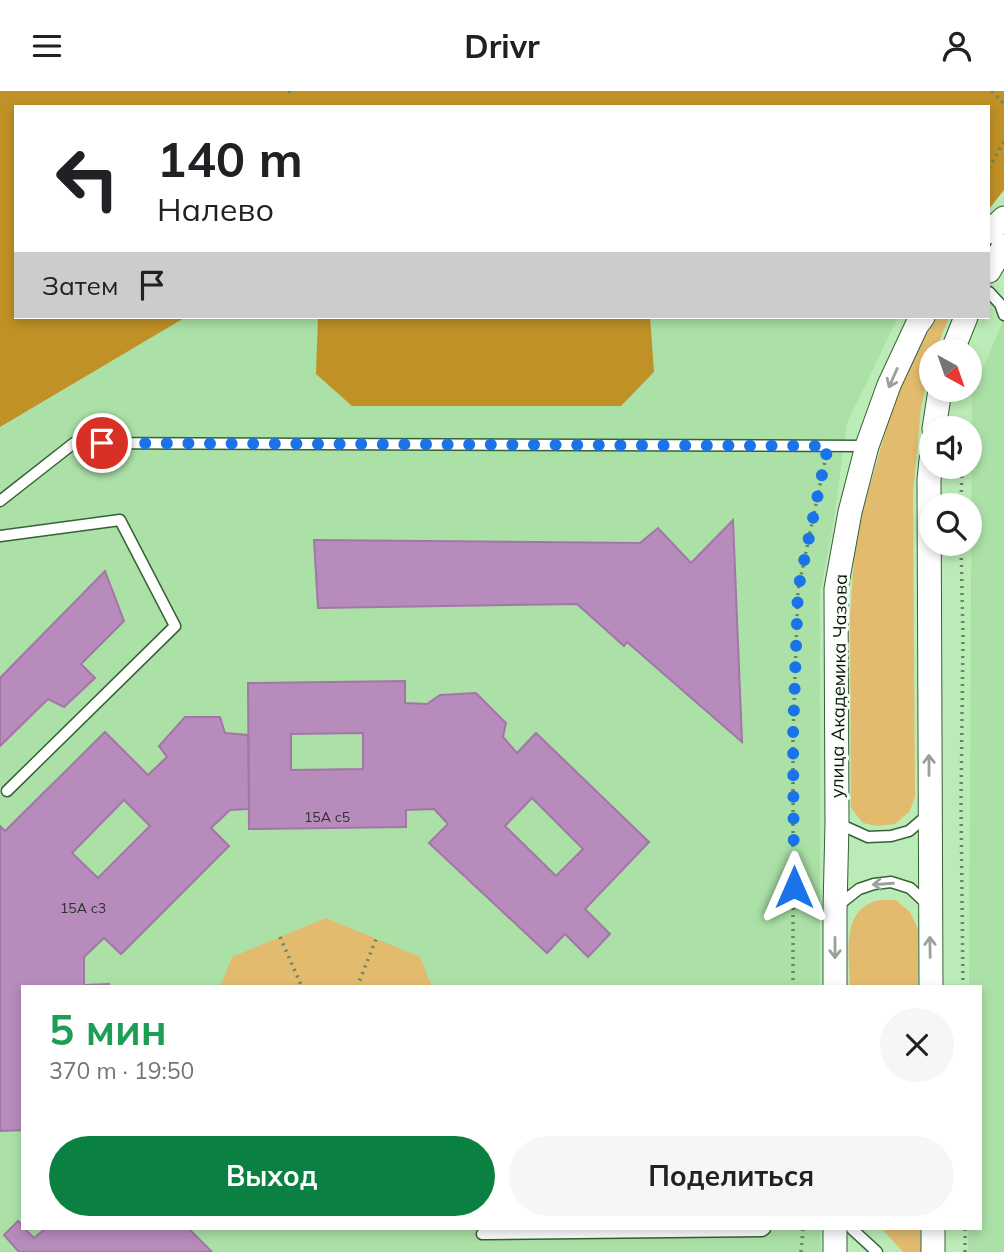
<!DOCTYPE html>
<html lang="ru">
<meta charset="utf-8">
<style>
:root{--surface:#fff;--page:#f6f6f6;--text:#202124;--muted:#757577;--accent:#0b8043}
body{margin:0;font-family:Mulish,sans-serif;background:var(--page);color:var(--text);height:100vh;display:flex;flex-direction:column;font-size:26px;white-space:nowrap}
*{box-sizing:border-box;margin:0}
p{font-size:23px;color:var(--muted)}
.icon{flex:none;width:38px;height:38px;fill:none;stroke:currentColor;stroke-width:2;stroke-linecap:round;stroke-linejoin:round}
.map{position:relative;flex:1;overflow:hidden}
.side{position:absolute;left:21px;top:894px;width:961px;height:245px;display:flex;flex-direction:column;background:var(--surface);border-radius:0px;box-shadow:0 4px 10px #0003}
.side>*{flex:none}
.guide{position:absolute;left:14px;top:14px;width:976px;height:214px;border-radius:0px;box-shadow:0 4px 10px #0003;background:#fff;color:var(--text);overflow:hidden}
.needle{width:46px;rotate:140deg}
.fabs{position:absolute;left:919px;top:248px;display:grid;gap:14px}
.fabs a{display:grid;place-items:center;width:63px;height:63px;border-radius:50%;background:var(--surface);box-shadow:0 4px 10px #0003;font-size:35px}
.pin{position:absolute;display:grid;place-items:center;width:60px;height:60px;color:#fff;margin:-30px;border:4px solid #fff;border-radius:50%;box-shadow:0 2px 7px #0007}
.me{position:absolute;width:77px;margin:-38px;rotate:0deg;stroke-linejoin:round;filter:drop-shadow(0 0 5px #0008)}
.turn{display:flex;align-items:center;gap:24px;height:147px;padding:0 28px;font-size:32px}
.turn .icon{width:91px;height:91px;stroke-width:2.5}
.turn b{display:block;font-size:49px;line-height:60px}
.then{display:flex;align-items:center;height:66px;padding:0 28px;background:#0003;gap:14px;font-size:26px}
.round{display:grid;place-items:center;flex:none;width:74px;height:74px;border-radius:37px;background:var(--page)}
.overview{display:flex;align-items:center;justify-content:space-between;height:119px;padding:0 28px}
h1{font-size:42px;font-weight:700;line-height:52px;color:#1e9e55}
.primary-button{display:flex;gap:14px;margin-top:auto;padding:14px 28px}
.primary-button a{flex:1;height:80px;border-radius:42px;background:var(--accent);color:#fff;font-size:28px;font-weight:700;line-height:80px;text-align:center}
.primary-button a+a{background:var(--page);color:var(--text)}
header{display:flex;justify-content:space-between;align-items:center;height:91px;padding:0 28px;background:var(--surface);font-size:32px;font-weight:700}
.map>svg:first-child{display:block}
.built{fill:#abe1a7}
.green{fill:#e2bb6f}
.forest{fill:#c09126}
.building{fill:#b88bbd;stroke:#a276a6;stroke-width:2;fill-rule:evenodd}
.lines{fill:none;stroke-linecap:round;stroke-linejoin:round}
.lane-casing{stroke:#366134;stroke-width:13}
.street-casing{stroke:#366134;stroke-width:25}
.path{stroke:#648662;stroke-width:3.5;stroke-dasharray:2 5;stroke-linecap:butt}
.lane{stroke:#fff;stroke-width:10}
.street{stroke:#fff;stroke-width:23}
.oneway{stroke:#9aa19a}
.route{stroke:#1a73e8;stroke-width:12;stroke-dasharray:0 21.6}
.labels{text-anchor:middle;stroke-width:6;stroke-linejoin:round;paint-order:stroke}
.number-label{font-size:14px;fill:#303232}
.street-label{font-size:18px;fill:#031403;stroke:#fafff9}
</style>
<header><svg class="icon" aria-label="menu" viewBox="0 0 24 24"><path d="M4 6h16M4 12h16M4 18h16"/></svg>Drivr<svg class="icon" aria-label="person" viewBox="0 0 24 24"><circle cx="12" cy="8" r="4"/><path d="M4 21q1-7 8-7t8 7"/></svg></header>
<div class="map">
<svg width="1004" height="1161" viewBox="0 0 1004 1161">
<rect width="100%" height="100%" fill="#bbecb7"/>
<g class="built">
<path d="M186,226H898L847,332L834,429L820,502V896H23V1138H820L821,1161H0V336Z"/>
<path d="M1004,228V1161H968V1138H980V896H969L972,303Z"/>
</g>
<g class="green">
<path d="M937,226H949L935,261H931V272L921,317L913,402L915,705L910,720L895,733L877,735L863,732L851,717L850,524L854,467L862,423L887,335L901,295L921,252Z"/>
<path d="M896,809L910,821L918,838V896H850C850,868 840,823 873,811C879,808 889,809 896,809Z"/>
<path d="M326,827L420,866L432,896H220L232,866Z"/>
<path d="M882,1138H920L921,1161H903Z"/>
</g>
<g class="forest">
<path d="M0,0H1004V99L989,118V16H16V226H186L0,336Z"/>
<path d="M318,226H650L654,281L621,315H352L316,283Z"/>
</g>
<g class="building">
<path d="M733,429L742,651L627,551L624,555L577,513L318,517L314,449L640,452L658,437L691,472Z"/>
<path d="M105,480L124,530L81,573L95,587L64,616L48,608L0,655V587Z"/>
<path d="M405,590V612L427,613L440,604L476,602L506,632L503,646L517,662L536,642L649,751L585,818L610,843L588,866L565,843L547,862L429,752L448,733L434,718L406,719V736L249,738L248,592ZM363,642V678L291,679V643ZM532,707L583,758L556,785L505,735Z"/>
<path d="M185,626H220L225,642L248,644L249,718L230,719L211,737L229,755L121,863L104,847L84,866V894L109,893V896H23V1039L0,1040V735L5,740L105,641L148,684L167,666L159,655ZM124,709L150,735L98,787L72,762Z"/>
<path d="M18,1130L23,1135V1138H25L34,1147L45,1138H189L212,1161H19L4,1144Z"/>
</g>
<g class="lines">
<g class="lane-casing">
<g id="lane">
<path d="M989,201L1000,213L1004,224"/>
<path d="M0,410L74,352L867,355"/>
<path d="M0,445L120,429L175,535L7,700"/>
<path d="M837,732L868,746L891,745L909,740L929,723"/>
<path d="M836,816L859,798L874,793L891,791L910,797L928,814"/>
<path d="M852,1138L877,1161"/>
<path d="M482,1143L762,1140L765,1138"/>
</g>
</g>
<g class="street-casing">
<g id="street">
<path d="M989,141L1004,127"/>
<path d="M989,180L1004,155"/>
<path d="M952,261L966,226"/>
<path d="M934,338L940,299"/>
<path d="M835,896V818L837,732L836,498L850,421L867,355L889,294L917,234L923,226"/>
<path d="M931,896L929,389L931,369"/>
<path d="M835,1138V1161"/>
<path d="M933,1138V1161"/>
</g>
</g>
<g class="path">
<path d="M289,0L291,3"/>
<path d="M992,0L1004,13"/>
<path d="M989,77L1004,50"/>
<path d="M963,338V331"/>
<path d="M961,415L962,376"/>
<path d="M961,453L963,546L961,712L963,896"/>
<path d="M280,846L302,896"/>
<path d="M357,896L376,848"/>
<path d="M793,896V645L798,499L825,370"/>
<path d="M965,1138V1161"/>
<path d="M801,1161L803,1138"/>
</g>
<use href="#lane" class="lane"/>
<use href="#street" class="street"/>
</g>
<defs><path id="oneway-shaft" d="M-6 0H5M1.5-3L5.5 0L1.5 3" fill="none" stroke-width="1.6" stroke-linecap="round" stroke-linejoin="round" transform="scale(1.75)"/></defs>
<g class="oneway">
<use href="#oneway-shaft" transform="translate(893 287) rotate(114)"/>
<use href="#oneway-shaft" transform="translate(929 674) rotate(-90)"/>
<use href="#oneway-shaft" transform="translate(883 793) rotate(176)"/>
<use href="#oneway-shaft" transform="translate(930 856) rotate(-91)"/>
<use href="#oneway-shaft" transform="translate(835 857) rotate(90)"/>
</g>
<g class="lines">
<path class="route" d="M102,352L828,355L798,499L793,645L794,796"/>
</g>
<g class="labels">
<g class="number-label">
<text x="327" y="731">15А с5</text>
<text x="83" y="822">15А с3</text>
</g>
<g class="street-label">
<text transform="translate(839 595) rotate(-89)" y="6">улица Академика Чазова</text>
</g>
</g>
</svg>
<div class="fabs">
<a><svg class="needle" viewBox="-14 -14 28 28"><path d="M0-13l5 13h-10z" fill="#e53935"/><path d="M0 13l5-13h-10z" fill="#757577"/></svg></a>
<a><svg class="icon" aria-label="sound" viewBox="0 0 24 24"><path d="M4 9h4l5-4v14l-5-4H4zM17 9q2 3 0 6"/></svg></a>
<a><svg class="icon" aria-label="search" viewBox="0 0 24 24"><circle cx="10" cy="10" r="6"/><path d="M15 15l6 6"/></svg></a>
</div>
<div class="pin" style="left:102px;top:352px;background:#d93025"><svg class="icon" aria-label="arrive" viewBox="0 0 24 24"><path d="M6 21V4h12l-3 4 3 4H6"/></svg></div>
<svg class="me" style="left:794px;top:796px" viewBox="-20 -20 40 40"><path d="M0-17L14 15 0 8-14 15z" fill="#1a73e8" stroke="#fff" stroke-width="4"/></svg>
<div class="guide">
<div class="turn"><svg class="icon" aria-label="left" viewBox="0 0 24 24"><path d="M17 20v-9H6M10 6l-5 5 5 5"/></svg><div><b>140 m</b>Налево</div></div>
<div class="then">Затем<svg class="icon" aria-label="arrive" viewBox="0 0 24 24"><path d="M6 21V4h12l-3 4 3 4H6"/></svg></div>
</div>
<section class="side">
<div class="overview"><div><h1>5 мин</h1><p>370 m · 19:50</p></div><a class="round"><svg class="icon" aria-label="close" viewBox="0 0 24 24"><path d="M6 6l12 12M18 6L6 18"/></svg></a></div>
<div class="primary-button"><a>Выход</a><a>Поделиться</a></div>
</section>
</div>
